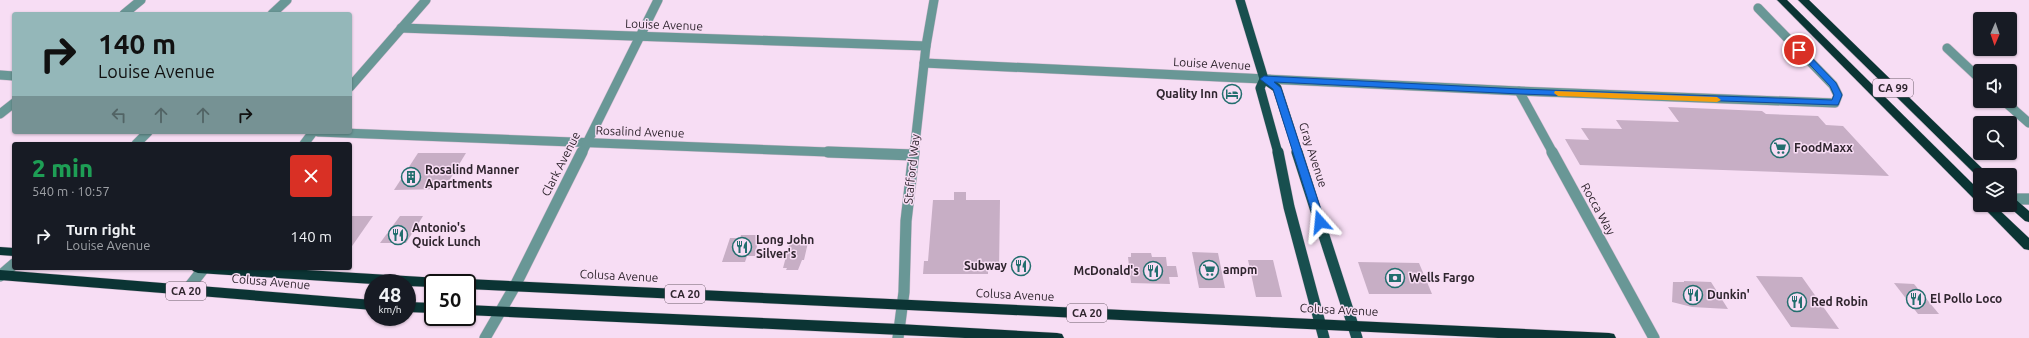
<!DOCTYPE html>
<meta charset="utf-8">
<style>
:root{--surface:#171b24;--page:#20242c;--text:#f1f3f6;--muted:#9ea1a6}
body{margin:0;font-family:Ubuntu,sans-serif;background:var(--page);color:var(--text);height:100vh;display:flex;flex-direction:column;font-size:15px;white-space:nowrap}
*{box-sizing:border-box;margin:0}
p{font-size:13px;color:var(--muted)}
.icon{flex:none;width:22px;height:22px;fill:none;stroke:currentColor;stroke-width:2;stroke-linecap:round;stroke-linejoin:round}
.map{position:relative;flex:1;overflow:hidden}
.details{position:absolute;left:12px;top:142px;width:340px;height:128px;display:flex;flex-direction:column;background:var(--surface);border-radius:4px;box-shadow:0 1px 3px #0004}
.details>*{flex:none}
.guide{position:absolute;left:12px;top:12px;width:340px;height:122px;border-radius:4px;box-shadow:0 1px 3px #0004;background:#94b7b9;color:#111;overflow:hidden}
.needle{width:26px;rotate:182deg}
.controls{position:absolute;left:1973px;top:12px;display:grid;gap:8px}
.controls a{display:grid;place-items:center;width:44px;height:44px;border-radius:4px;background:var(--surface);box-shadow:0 1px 3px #0004;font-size:20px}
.speed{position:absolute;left:364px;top:274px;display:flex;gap:8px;font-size:20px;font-weight:700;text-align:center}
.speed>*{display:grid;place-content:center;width:52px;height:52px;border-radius:50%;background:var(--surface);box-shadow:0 1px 3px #0004;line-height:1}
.speed small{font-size:10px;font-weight:400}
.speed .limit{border:2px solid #111;border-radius:6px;background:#fff;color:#111}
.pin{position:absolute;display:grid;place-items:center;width:34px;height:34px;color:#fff;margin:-17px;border:2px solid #fff;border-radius:50%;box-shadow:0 1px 4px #0007}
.me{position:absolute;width:44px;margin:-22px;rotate:342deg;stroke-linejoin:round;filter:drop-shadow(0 0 3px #0008)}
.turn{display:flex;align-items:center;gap:14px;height:84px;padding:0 20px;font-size:18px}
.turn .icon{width:52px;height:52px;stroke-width:2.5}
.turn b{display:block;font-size:28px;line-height:34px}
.lanes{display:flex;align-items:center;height:38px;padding:0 20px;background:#0003;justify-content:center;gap:20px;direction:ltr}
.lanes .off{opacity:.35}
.round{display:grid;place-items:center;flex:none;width:42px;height:42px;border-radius:4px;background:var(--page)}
.overview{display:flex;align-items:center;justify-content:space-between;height:68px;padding:0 20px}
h1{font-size:24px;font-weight:800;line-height:30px;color:#1e9e55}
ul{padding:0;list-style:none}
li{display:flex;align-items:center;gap:12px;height:52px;padding:0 20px}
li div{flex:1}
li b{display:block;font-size:15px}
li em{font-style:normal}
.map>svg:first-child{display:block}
.building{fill:#c7aec5}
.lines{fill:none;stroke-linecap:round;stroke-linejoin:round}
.minor-far1-casing{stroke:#d3bcd0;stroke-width:10}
.minor-casing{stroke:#d3bcd0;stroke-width:12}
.major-far1-casing{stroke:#d3bcd0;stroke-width:10}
.major-casing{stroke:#d3bcd0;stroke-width:12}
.highway-casing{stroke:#d3bcd0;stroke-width:1}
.minor-far1{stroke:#699796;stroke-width:9}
.minor{stroke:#699796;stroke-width:11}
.major-far1{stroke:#184f4f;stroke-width:9}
.major{stroke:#184f4f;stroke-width:11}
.highway{fill:#0b3434;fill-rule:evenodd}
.route{fill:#1a73e8;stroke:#114b97}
.slow{fill:#f59e0b}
.labels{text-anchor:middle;stroke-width:3;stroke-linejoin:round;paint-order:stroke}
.shield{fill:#f7ddf4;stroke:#6b5c69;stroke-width:1}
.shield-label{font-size:11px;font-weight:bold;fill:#2f252e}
.street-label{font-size:12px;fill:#2f252e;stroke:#f7ddf4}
.poi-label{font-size:12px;font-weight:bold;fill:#2f252e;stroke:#f7ddf4;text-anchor:start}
</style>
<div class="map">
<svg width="2029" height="338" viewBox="0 0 2029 338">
<rect width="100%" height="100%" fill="#f7ddf4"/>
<g class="building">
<path d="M1668,107L1762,111L1766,114L1818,116L1826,125L1843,126L1889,176L1580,165L1565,139L1589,140L1581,128L1622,129L1616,120L1679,122Z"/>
<path d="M418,153H466L444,189L394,190Z"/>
<path d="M954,192H966V200H1000L999,270H988V274H923L924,261H928L933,200H954Z"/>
<path d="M352,216H373L350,249V219Z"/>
<path d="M400,216H423L406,243H380Z"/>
<path d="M741,235H759L755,256H747L745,262H722L730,238H740Z"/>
<path d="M791,238H809L804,260H802L798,270H786L787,268H783Z"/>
<path d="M1192,252L1218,253L1225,288H1199Z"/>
<path d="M1131,253H1151L1152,257H1166L1167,266H1176L1178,277H1169L1170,284L1131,283L1128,257H1131Z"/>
<path d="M1248,260H1273L1282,297H1256Z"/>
<path d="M1358,262L1419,263L1432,294H1369Z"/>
<path d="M1756,276L1802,277L1839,329L1791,327Z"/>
<path d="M1684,281L1711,282L1728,309L1692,307L1672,302L1673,282H1684Z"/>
<path d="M1894,283L1914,284L1939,314H1918Z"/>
</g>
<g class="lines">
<g class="minor-far1-casing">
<g id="minor-far1">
<path d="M124,14L141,0"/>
<path d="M272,14L287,0"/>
<path d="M401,28L926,46"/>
<path d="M1947,48L1980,79"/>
<path d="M924,63L1519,91L1835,103L1838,95L1833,85L1758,8"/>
<path d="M0,75L14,76"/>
<path d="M350,87L426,0"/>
<path d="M1519,91L1553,153"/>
<path d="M2004,101L2029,123"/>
<path d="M0,114L14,103"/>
<path d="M318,132L854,153"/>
<path d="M136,144L148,132"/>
<path d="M304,144L313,132"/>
<path d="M582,153L658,0"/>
<path d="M914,153L926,46L934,0"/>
</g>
</g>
<g class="minor-casing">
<g id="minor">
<path d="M828,152L913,155"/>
<path d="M1552,152L1654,338"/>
<path d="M2010,199H2029"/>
<path d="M0,276L14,264"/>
<path d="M186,291L204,268"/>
<path d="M485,338L515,286L582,152"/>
<path d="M898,338L904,292L906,221L914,152"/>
</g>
</g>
<g class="major-far1-casing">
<g id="major-far1">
<path d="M1240,0L1264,79L1277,88L1298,153"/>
<path d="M1264,79L1260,88L1278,153"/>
</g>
</g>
<g class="major-casing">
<g id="major">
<path d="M1278,152L1289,207L1324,338"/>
<path d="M1297,152L1357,338"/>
</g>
</g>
<g class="highway-casing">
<g id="highway">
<path d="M1777,0H1787L1980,191V202L1976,201Z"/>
<path d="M1798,0H1809L1989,175H1980L1979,178Z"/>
<path d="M2010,197L2014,198L2029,211V222L2025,221L2007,205H2010Z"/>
<path d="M1981,205H1994L2029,238V250L2024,249Z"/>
<path d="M0,247L14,248V256L0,255Z"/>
<path d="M191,268H273L439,278L444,280L446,283H433V287L407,286V283L373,284L198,273L193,271Z"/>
<path d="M0,270L373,300V310L0,280Z"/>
<path d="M467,279L1609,333L1614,334L1616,338H1498L467,289V283H461Z"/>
<path d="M407,302L433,303V313L407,312Z"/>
<path d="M467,305L899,324L1057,333L1062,334L1064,338H965L467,315Z"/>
</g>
</g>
<use href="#minor-far1" class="minor-far1"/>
<use href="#minor" class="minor"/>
<use href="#major-far1" class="major-far1"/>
<use href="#major" class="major"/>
<use href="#highway" class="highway"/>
</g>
<path class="route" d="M1797,48H1802L1836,83L1842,95L1838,105L1520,94L1274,82L1281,88L1325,222L1320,225L1315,222L1273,89L1260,79L1264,76L1520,89L1832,100L1834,95L1830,86L1797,51Z"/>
<path class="slow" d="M1555,91L1717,97L1721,100L1717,102L1558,96L1554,93Z"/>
<defs>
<g id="hotel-ring" transform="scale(1)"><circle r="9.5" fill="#f7ddf4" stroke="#226e6e" stroke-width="1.5"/><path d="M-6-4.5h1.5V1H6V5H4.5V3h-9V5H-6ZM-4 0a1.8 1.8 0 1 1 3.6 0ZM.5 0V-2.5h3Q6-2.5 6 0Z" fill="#226e6e"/></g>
<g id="supermarket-ring" transform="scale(1)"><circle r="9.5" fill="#f7ddf4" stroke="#226e6e" stroke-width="1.5"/><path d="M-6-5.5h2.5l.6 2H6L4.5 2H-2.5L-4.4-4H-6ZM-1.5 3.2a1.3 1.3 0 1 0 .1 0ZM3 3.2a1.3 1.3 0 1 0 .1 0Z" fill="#226e6e"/></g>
<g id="building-ring" transform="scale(1)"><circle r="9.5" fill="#f7ddf4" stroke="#226e6e" stroke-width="1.5"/><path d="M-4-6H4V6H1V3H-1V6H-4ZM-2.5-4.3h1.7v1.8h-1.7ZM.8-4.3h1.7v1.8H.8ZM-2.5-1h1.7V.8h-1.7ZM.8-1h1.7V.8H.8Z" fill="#226e6e"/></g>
<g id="restaurant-ring" transform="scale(1)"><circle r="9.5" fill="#f7ddf4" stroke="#226e6e" stroke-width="1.5"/><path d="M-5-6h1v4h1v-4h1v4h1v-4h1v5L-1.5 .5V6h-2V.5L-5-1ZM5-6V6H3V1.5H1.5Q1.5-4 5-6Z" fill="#226e6e"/></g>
<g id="bank-ring" transform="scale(1)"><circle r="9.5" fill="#f7ddf4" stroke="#226e6e" stroke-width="1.5"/><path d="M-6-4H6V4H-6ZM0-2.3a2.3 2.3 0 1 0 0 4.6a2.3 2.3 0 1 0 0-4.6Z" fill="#226e6e"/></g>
</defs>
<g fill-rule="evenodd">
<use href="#hotel-ring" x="1232" y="94"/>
<use href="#supermarket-ring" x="1780" y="148"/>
<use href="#building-ring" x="411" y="177"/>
<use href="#restaurant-ring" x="398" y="235"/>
<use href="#restaurant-ring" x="742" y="247"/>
<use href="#restaurant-ring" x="1021" y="266"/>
<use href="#supermarket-ring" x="1209" y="270"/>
<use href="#restaurant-ring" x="1153" y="271"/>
<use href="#bank-ring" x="1395" y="278"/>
<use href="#restaurant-ring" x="1693" y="295"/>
<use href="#restaurant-ring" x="1916" y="299"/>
<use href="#restaurant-ring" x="1797" y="302"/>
</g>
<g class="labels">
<g class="shield">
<rect x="1873" y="79" width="40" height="18" rx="3"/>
<rect x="166" y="282" width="40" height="18" rx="3"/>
<rect x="665" y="285" width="40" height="18" rx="3"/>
<rect x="1067" y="304" width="40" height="18" rx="3"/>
</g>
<g class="shield-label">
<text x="1893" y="92">CA 99</text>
<text x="186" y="295">CA 20</text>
<text x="685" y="298">CA 20</text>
<text x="1087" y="317">CA 20</text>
</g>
<g class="street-label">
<text transform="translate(664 25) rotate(2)" y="4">Louise Avenue</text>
<text transform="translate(1212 64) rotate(3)" y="4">Louise Avenue</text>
<text transform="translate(640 132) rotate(2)" y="4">Rosalind Avenue</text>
<text transform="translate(1313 155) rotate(72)" y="4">Gray Avenue</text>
<text transform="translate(561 164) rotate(-63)" y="4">Clark Avenue</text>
<text transform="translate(912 169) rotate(-84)" y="4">Stafford Way</text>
<text transform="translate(1598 209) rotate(61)" y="4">Rocca Way</text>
<text transform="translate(619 276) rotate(3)" y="4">Colusa Avenue</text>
<text transform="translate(271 282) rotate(5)" y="4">Colusa Avenue</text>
<text transform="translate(1015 295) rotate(3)" y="4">Colusa Avenue</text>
<text transform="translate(1339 310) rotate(3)" y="4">Colusa Avenue</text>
</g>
<g class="poi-label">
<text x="1218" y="98" text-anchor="end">Quality Inn</text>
<text x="1794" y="152">FoodMaxx</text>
<text x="425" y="174">Rosalind Manner<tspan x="425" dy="14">Apartments</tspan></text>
<text x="412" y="232">Antonio's<tspan x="412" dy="14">Quick Lunch</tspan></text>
<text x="756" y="244">Long John<tspan x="756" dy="14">Silver's</tspan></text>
<text x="1007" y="270" text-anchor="end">Subway</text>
<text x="1223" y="274">ampm</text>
<text x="1139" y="275" text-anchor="end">McDonald's</text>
<text x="1409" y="282">Wells Fargo</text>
<text x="1707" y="299">Dunkin'</text>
<text x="1930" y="303">El Pollo Loco</text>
<text x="1811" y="306">Red Robin</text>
</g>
</g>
</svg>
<div class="controls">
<a><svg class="needle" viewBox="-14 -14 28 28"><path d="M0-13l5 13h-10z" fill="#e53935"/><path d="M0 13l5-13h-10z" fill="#9ea1a6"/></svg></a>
<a><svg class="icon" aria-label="sound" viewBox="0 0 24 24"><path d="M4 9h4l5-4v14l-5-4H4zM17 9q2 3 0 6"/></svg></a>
<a><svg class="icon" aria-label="search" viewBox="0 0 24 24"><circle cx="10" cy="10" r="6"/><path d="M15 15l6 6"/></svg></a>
<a><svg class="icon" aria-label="layers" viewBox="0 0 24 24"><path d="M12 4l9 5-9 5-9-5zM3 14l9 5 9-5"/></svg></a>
</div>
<div class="speed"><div>48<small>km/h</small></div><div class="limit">50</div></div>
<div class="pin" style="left:1799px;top:50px;background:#d93025"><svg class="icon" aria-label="arrive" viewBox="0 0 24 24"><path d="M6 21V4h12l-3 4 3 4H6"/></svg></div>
<svg class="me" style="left:1320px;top:222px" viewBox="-20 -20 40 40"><path d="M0-17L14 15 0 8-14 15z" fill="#1a73e8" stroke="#fff" stroke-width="4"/></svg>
<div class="guide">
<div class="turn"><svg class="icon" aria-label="right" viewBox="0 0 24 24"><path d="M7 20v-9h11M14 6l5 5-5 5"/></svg><div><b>140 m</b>Louise Avenue</div></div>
<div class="lanes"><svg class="icon off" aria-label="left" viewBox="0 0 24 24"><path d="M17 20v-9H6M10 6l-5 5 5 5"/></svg><svg class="icon off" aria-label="ahead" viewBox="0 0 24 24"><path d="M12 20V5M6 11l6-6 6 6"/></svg><svg class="icon off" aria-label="ahead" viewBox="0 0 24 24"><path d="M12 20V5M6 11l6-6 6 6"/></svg><svg class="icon" aria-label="right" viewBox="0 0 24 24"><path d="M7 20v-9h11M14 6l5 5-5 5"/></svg></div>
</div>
<section class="details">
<div class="overview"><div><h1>2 min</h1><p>540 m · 10:57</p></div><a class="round" style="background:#d93025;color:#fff"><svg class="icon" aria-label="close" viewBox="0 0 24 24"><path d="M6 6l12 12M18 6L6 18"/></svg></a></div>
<ul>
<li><svg class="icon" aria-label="right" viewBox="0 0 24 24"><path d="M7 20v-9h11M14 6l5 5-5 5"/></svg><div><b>Turn right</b><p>Louise Avenue</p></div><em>140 m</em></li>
</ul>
</section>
</div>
